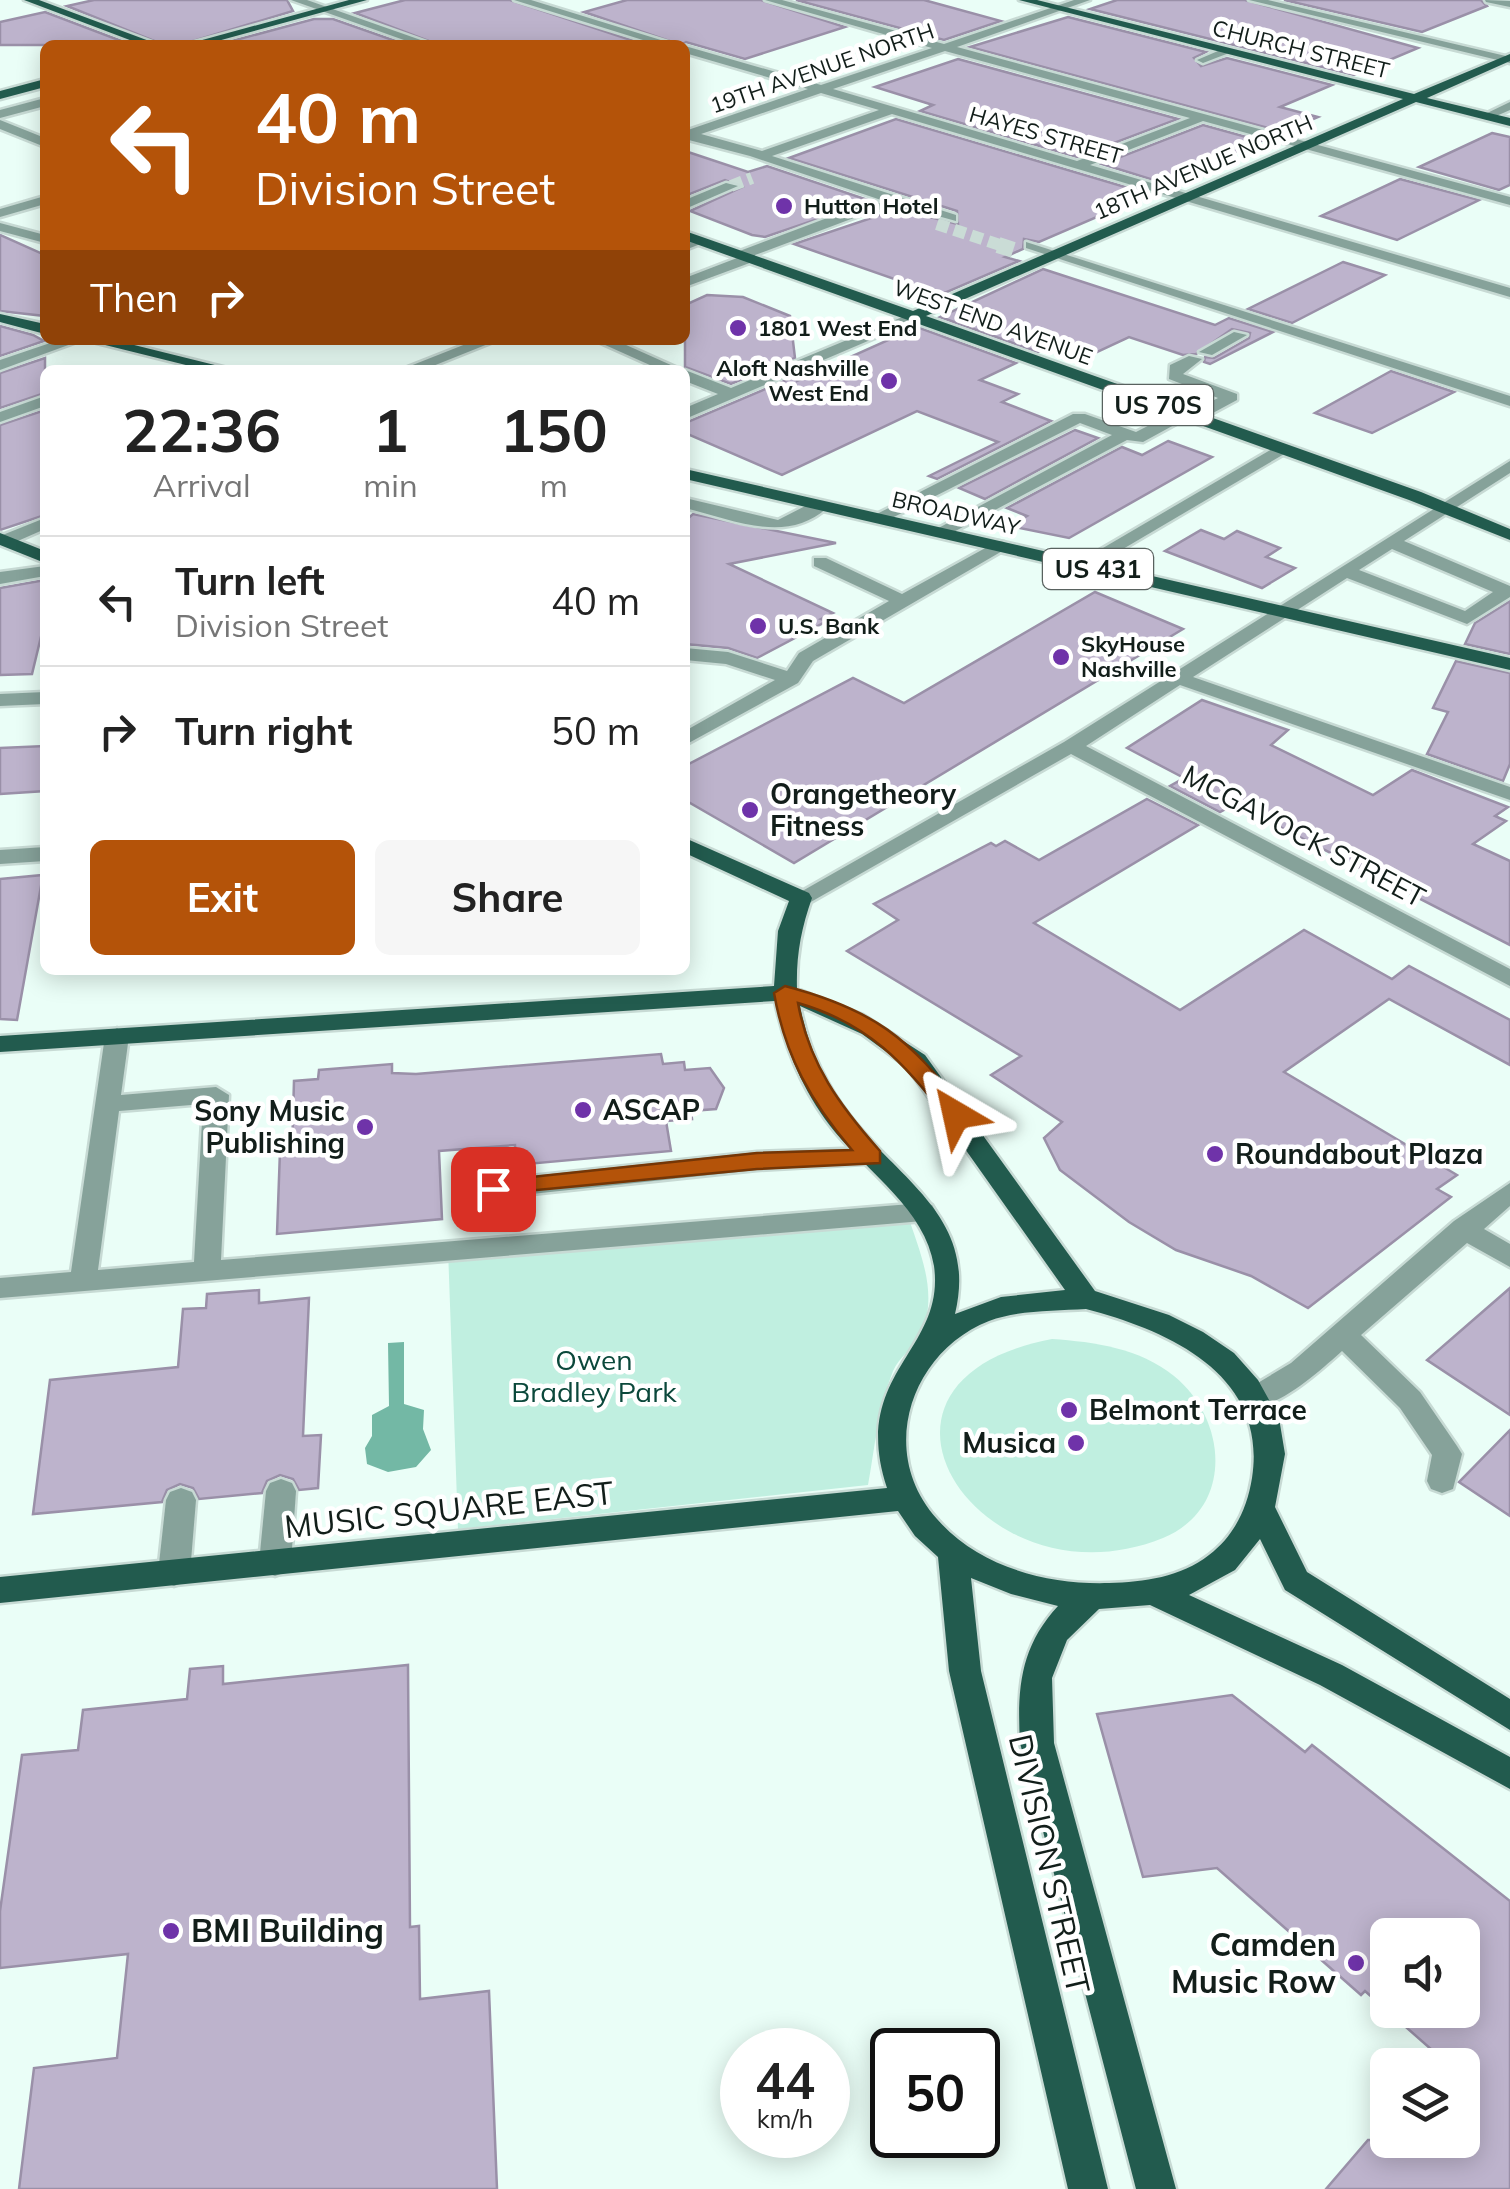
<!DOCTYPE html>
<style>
:root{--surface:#fff;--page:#f6f6f6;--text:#222;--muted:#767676;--line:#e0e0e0;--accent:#b45309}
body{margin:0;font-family:Mulish,sans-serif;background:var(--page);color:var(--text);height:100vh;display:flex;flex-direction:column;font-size:38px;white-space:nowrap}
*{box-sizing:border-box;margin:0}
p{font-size:32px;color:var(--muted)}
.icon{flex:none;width:55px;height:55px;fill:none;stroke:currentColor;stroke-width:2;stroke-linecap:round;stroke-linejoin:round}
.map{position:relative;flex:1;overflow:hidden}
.sheet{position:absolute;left:40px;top:365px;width:650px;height:610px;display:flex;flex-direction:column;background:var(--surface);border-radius:15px;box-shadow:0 5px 25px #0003}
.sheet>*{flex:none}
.banner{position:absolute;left:40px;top:40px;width:650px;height:305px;border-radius:15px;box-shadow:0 5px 25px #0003;background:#b45309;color:#fff;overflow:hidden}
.buttons{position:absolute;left:1370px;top:1918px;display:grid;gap:20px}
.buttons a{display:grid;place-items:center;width:110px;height:110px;border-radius:15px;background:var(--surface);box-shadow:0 5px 25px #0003;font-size:50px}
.speed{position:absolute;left:720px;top:2028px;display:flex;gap:20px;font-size:50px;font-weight:700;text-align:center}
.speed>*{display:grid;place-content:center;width:130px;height:130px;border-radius:50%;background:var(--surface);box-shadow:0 5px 25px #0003;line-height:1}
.speed small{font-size:25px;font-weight:400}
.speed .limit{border:5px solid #111;border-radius:15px;background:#fff;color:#111}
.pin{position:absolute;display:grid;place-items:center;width:85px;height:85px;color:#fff;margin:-42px;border-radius:20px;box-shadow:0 5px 15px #0006}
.me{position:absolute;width:110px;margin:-55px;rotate:324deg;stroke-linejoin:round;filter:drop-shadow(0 0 8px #0008)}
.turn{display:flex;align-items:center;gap:35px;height:210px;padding:0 50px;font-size:45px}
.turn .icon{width:130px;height:130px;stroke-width:2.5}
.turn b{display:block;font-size:70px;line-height:85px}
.then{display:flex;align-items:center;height:95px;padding:0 50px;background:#0003;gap:20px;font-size:38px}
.eta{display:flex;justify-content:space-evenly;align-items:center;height:170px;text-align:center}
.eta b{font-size:60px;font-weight:700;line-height:70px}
.action{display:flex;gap:20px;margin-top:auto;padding:20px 50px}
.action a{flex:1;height:115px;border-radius:15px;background:var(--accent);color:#fff;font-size:40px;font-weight:700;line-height:115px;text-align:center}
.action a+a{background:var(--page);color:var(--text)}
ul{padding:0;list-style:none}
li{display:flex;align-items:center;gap:30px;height:130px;padding:0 50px;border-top:2px solid var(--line)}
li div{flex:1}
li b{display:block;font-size:38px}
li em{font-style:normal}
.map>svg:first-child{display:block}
.green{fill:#c0efe0}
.water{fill:#73b8a5}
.building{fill:#bdb3cc;stroke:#9a90a8;stroke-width:2.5;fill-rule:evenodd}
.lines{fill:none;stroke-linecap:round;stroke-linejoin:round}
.minor-tunnel-far1{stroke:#cadcd6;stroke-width:12;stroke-dasharray:12 6;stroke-linecap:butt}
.minor-tunnel{stroke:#cadcd6;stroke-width:16;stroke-dasharray:16 8;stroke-linecap:butt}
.minor-casing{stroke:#c7dad4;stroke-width:5}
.major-casing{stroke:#c7dad4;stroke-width:5}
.minor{fill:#86a29a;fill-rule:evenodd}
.major{fill:#225b4e;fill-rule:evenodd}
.route{fill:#b45309;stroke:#753606;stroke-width:2.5}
.poi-dot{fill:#6f33a9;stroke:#fff;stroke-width:4}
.labels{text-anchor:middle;stroke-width:9;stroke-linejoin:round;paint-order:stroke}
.far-street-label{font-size:22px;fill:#121e1a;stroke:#fff}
.far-poi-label{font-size:22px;font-weight:bold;fill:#121e1a;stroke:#fff;text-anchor:start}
.shield{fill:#fff;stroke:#59625f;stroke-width:2.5}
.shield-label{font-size:25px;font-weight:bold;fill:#121e1a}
.poi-label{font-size:28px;font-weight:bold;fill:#121e1a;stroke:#fff;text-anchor:start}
.street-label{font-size:28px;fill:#121e1a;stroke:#fff}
.park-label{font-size:28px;fill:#0b483b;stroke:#fff}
.near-street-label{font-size:32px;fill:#121e1a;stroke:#fff}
.near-poi-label{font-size:32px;font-weight:bold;fill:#121e1a;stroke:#fff;text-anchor:start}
</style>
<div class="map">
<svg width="1510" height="2189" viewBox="0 0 1510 2189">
<rect width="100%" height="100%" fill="#eafef7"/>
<g class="green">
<path d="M907,1213C920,1253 939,1293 921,1334C914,1348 899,1357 893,1371C878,1408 875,1446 868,1485L458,1529L448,1249Z"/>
<path d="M1052,1339C1095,1342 1139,1348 1174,1376C1227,1419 1235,1508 1163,1538C983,1611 826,1382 1052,1339Z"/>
</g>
<path class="water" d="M404,1342V1404L424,1410L423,1429L431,1450L416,1467L388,1472L367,1464L365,1448L372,1436V1415L389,1406L388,1343Z"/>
<g class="building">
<path d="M94,0H287L293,11L180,45H164L67,6Z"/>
<path d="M405,0H510L646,45H439L355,13Z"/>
<path d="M627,0H761L845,27L745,59L686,42L681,45L584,12Z"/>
<path d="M796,0H924L1001,21L944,40Z"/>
<path d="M1117,0H1245L1418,48L1354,75L1090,9Z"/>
<path d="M1284,0H1481L1487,6L1422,32Z"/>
<path d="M45,12L132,45H0V22Z"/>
<path d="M1068,17L1206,52L1194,58L1201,66L1227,58L1332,85L1280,107L1318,117L1283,132L970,47Z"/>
<path d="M314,19H333L407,45H217Z"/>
<path d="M958,59L1178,119L1077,157L920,111L933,105L875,87Z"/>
<path d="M896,119L1142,192L1148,195L1039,242L1024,239L1023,249L1005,257L1019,261L940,295L794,244L898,209L958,224L957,211L789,158Z"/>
<path d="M1203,125L1261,141L1163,183L1102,164Z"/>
<path d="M1492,133L1510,137V185L1499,190L1419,167Z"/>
<path d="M685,151L748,172L767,166L871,201L765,237L752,235L690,211L742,187L725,180L685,196Z"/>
<path d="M1400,179L1479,200L1397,240L1321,216Z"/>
<path d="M0,235L45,255V316L0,311Z"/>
<path d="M1343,262L1385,275L1292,323L1248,309Z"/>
<path d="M1043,269L1215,325L1229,318L1273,332L1210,364L1204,362L1205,357L1214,358L1249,338L1250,333L1232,329L1196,354L1183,355L1129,337L1093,354L1059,342L1038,352L940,317Z"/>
<path d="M707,295L743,297L790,316L795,358L731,384L685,367V305Z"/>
<path d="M0,326L33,335L44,341L0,356Z"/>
<path d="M917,327L1016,363L980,380L1018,394L1002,402L1051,421L937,479L929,476L998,442L917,411L782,475L685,433V423L796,376L797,381Z"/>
<path d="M45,358V393L0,408V373Z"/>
<path d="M1391,371L1454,392L1372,433L1315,413Z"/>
<path d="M45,410V515L0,530V425Z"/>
<path d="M1075,430L1098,438L985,499L959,488Z"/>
<path d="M1168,441L1212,457L1069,538L1010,526L1027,516L1007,508L1122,447L1142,455Z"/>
<path d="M693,514L836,543L729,564L833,613L821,619L827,621L757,658L728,648L685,644V521Z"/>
<path d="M1201,530L1224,539L1237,531L1280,548L1266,557L1295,568L1262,588L1165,551Z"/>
<path d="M45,580V620L32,674L0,675V588Z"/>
<path d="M1095,592L1183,629L794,863L685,800V766L853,678L904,703Z"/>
<path d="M1510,601V654L1465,644L1475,623Z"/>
<path d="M1456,661L1510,673V764L1503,781L1427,754L1448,712L1433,708Z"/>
<path d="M1202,700L1288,730L1271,745L1373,795L1412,770L1508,807L1495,816L1506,821L1473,844L1510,861V945L1235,804L1220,812L1170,786L1184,778L1127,748Z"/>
<path d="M45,746V791L0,794V748Z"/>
<path d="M1147,799L1198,825L1034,923L1180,1010L1304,930L1392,979L1409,966L1510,1020V1065L1389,999L1284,1072L1457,1175L1437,1189L1451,1197L1308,1308L1251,1276L1176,1250L1129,1222L1060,1170L1044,1138L1062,1122L991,1075L1021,1056L847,951L898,920L874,904L991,843L996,846L1005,841L1039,860Z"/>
<path d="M43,875L17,1020L0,1019V879Z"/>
<path d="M661,1054L663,1064L684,1062L685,1070L710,1068L724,1088L716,1109L691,1111L692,1119L666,1121L671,1151L516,1165L515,1145L439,1151L442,1219L277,1234L280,1151L292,1150L294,1081L318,1079L319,1070L392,1064V1073L416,1074Z"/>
<path d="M1510,1288V1415L1427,1360Z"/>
<path d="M259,1290V1303L309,1298L303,1436L321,1435L318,1488L299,1490L293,1479L280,1475L267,1481L262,1493L199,1499L193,1488L180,1484L167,1490L162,1502L33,1514L50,1380L178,1367L183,1309L206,1308L207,1294Z"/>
<path d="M1510,1430V1516L1459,1482Z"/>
<path d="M408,1665L410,1927L419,1926L420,1999L489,1991L497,2189H19L34,2068L117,2058L128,1954L0,1968V1911L22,1755L78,1750L83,1710L187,1699L190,1669L223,1666V1684Z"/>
<path d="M1232,1695L1305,1752L1312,1745L1510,1901V2189H1326L1368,2140H1462V2065H1449L1365,1991L1361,1995L1217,1868L1143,1877L1097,1714ZM1388,1935H1462V2010H1388Z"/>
</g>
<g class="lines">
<g class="minor-tunnel-far1">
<path d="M731,186L752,178"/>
<path d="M937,224L1006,247"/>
</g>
<path class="minor-tunnel" d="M998,245L1017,251"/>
<g class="minor-casing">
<g id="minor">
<path d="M291,0H307L435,45H418Z"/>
<path d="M514,0H531L677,45H659Z"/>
<path d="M765,0H782L944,44L1074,0H1090L957,47L1510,197V205L1203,121L1090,165L1510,288V297L892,114L772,156L956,215V221L898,205L867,213L755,255V261L685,287V278L737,258V252L859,206L887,202L750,156L685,139V131L808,89L685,53V46L821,85L932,48ZM945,51L1190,118L1077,161L833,89ZM821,93L879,110L762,151L701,134Z"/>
<path d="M1249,0H1268L1510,57V63Z"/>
<path d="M1485,0L1510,1V7L1486,2Z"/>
<path d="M1225,48L1229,53L1203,63L1197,60Z"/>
<path d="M45,98V106L0,118V110Z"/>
<path d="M1510,102V110L1487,120L1481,116Z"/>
<path d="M0,120L45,138V147L0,129Z"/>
<path d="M726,183L738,186L685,209V200Z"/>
<path d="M45,196V204L0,217V209Z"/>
<path d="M0,223L45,235V243L0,231Z"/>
<path d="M696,238L708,241L685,250V241Z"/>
<path d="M1026,242L1510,396V406L1026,248Z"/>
<path d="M912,313L917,314V320L685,419V408L718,394L685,381V370L731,388Z"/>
<path d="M1234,332L1247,335L1212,355L1199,352Z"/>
<path d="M59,340H82L0,370V360Z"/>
<path d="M476,340H498L423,370H400Z"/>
<path d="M594,340H615L682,370H661Z"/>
<path d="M1189,356L1202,359L1183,374L1237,394V400L1198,421L1185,419L1143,442L1127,440L946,536L931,532L1112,435L1080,423L884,522L869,518L1073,414H1085L1136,432L1177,411L1190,412L1218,398L1169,379L1170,365Z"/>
<path d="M45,396V406L0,422V412Z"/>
<path d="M1277,446L1291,450L1089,569L1074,565Z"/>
<path d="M1510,461V473L1404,541L1510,586V597L1467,624L1347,578L1193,677L1510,787V800L1180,685L1086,746L1510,969V986L1071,754L809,903L801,905L790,898L1064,742ZM1392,549L1493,592L1465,611L1359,570Z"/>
<path d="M685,498L778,520L815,501L830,505C789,546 734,520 685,508Z"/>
<path d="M45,518V529L11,544H0V536Z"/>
<path d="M998,541L1004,542V550L813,661L798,683L685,745V731L775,680L726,664L685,660V648L728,652L787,671L799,653L889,601L814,566V558H826L902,594Z"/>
<path d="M45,566V576L0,584V572Z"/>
<path d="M45,692V704L0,706V694Z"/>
<path d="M45,847V861L0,864V850Z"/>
<path d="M117,1028L129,1036L121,1095L216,1087L229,1095L221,1260L923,1203L932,1205L936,1212L932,1219L923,1221L0,1298V1278L71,1272L105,1036ZM203,1104L194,1262L98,1270L119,1111Z"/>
<path d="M872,1148L885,1157L881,1163L757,1170L493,1198L480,1189L493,1180L757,1152Z"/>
<path d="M1510,1183V1206L1484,1229L1510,1244V1267L1467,1243L1361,1335L1420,1392L1457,1446L1462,1454L1453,1489L1442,1493L1431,1489L1427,1481L1432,1455L1400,1408L1342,1351C1322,1369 1273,1414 1246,1406L1242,1398L1246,1390L1291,1363L1454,1221Z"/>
<path d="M281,1479L292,1483L296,1491L291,1563L286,1572L275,1576L264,1572L259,1563L266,1491L270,1483Z"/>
<path d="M181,1488L192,1492L196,1500L190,1573L185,1582L174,1586L163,1582L158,1573L166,1500L170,1492Z"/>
</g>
</g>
<g class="major-casing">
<g id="major">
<path d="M24,0H39L160,45H143Z"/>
<path d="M349,0H367L203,45H184Z"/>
<path d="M1019,0H1037L1414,94L1510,54V61L1427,98L1510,118V126L1416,102L926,316L1421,492L1510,529V540L1409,500L685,240V231L913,311L1403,99Z"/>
<path d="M45,79V87L0,99V91Z"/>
<path d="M0,314L45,324V334L0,322Z"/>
<path d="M85,340H114L235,370H206Z"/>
<path d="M685,469L1510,658V670L685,479Z"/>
<path d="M0,533L45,551V563L0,545Z"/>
<path d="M685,838L809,893L812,898C801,929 796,956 797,989L863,1015L925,1055L1095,1291L1169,1315L1203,1332L1234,1353L1258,1380L1279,1418L1285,1454L1275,1507L1307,1572L1510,1699V1730L1285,1590L1260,1539L1235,1570L1189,1595L1342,1665L1510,1757V1789L1320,1685L1150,1605L1099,1609L1067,1640L1052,1678L1054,1743L1176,2189H1136L1020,1743C1017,1689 1020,1647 1058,1606L1011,1594L971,1578L981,1671L1108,2189H1068L949,1671L938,1557L915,1536L898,1511L0,1603V1577L887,1488C849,1373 946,1352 934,1266C925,1210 869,1173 835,1132C804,1094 785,1049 775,1001L0,1052V1036L774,986L778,931L789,901L685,853ZM800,1006L862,1034L907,1067L1065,1290L1001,1297L955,1314C978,1218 901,1182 850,1116C824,1083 808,1046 800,1006ZM1086,1309C1170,1331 1268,1375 1252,1478C1247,1509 1234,1536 1209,1555C1181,1577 1144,1582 1109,1583C1047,1585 979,1567 937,1519C877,1453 910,1352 989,1321C1019,1310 1054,1311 1086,1309Z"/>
</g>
</g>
<use href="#minor" class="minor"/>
<use href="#major" class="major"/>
</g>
<path class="route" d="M785,986C873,1009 910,1038 964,1110V1120H948C906,1064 868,1023 798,1003C809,1064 840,1106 880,1151V1163L757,1169L485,1195V1183L493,1181L757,1153L852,1150C811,1102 785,1056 774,993Z"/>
<g class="poi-dot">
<circle cx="784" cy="206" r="10"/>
<circle cx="738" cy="328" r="10"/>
<circle cx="889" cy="381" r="10"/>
<circle cx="758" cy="626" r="10"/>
<circle cx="1061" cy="657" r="10"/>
<circle cx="750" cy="810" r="10"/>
<circle cx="583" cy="1110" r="10"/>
<circle cx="365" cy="1127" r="10"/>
<circle cx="1215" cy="1154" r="10"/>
<circle cx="1069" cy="1410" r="10"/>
<circle cx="1076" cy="1443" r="10"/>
<circle cx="171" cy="1931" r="10"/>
<circle cx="1356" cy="1963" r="10"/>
</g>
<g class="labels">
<g class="far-street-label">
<text transform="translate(1301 49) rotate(14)" y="8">CHURCH STREET</text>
<text transform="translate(822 68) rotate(-19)" y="8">19TH AVENUE NORTH</text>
<text transform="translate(1046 135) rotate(16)" y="8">HAYES STREET</text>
<text transform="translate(1203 167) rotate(-23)" y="8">18TH AVENUE NORTH</text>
<text transform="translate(993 322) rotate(20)" y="8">WEST END AVENUE</text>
<text transform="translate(956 513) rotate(13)" y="8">BROADWAY</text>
</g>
<g class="far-poi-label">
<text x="804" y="214">Hutton Hotel</text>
<text x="758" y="336">1801 West End</text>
<text x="869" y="376" text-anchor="end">Aloft Nashville<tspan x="869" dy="25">West End</tspan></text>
<text x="778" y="634">U.S. Bank</text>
<text x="1081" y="652">SkyHouse<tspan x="1081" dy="25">Nashville</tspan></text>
</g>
<g class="shield">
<rect x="1103" y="385" width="110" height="40" rx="8"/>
<rect x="1043" y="549" width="110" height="40" rx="8"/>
</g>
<g class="shield-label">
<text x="1158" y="414">US 70S</text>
<text x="1098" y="578">US 431</text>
</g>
<g class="poi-label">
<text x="770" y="804">Orangetheory<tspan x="770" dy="32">Fitness</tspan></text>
<text x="603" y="1120">ASCAP</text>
<text x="345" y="1121" text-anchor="end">Sony Music<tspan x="345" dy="32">Publishing</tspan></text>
<text x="1235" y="1164">Roundabout Plaza</text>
<text x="1089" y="1420">Belmont Terrace</text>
<text x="1056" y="1453" text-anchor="end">Musica</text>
</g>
<g class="street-label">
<text transform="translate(1304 836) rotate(28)" y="10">MCGAVOCK STREET</text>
</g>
<g class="park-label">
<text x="594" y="1370">Owen<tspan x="594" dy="32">Bradley Park</tspan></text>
</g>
<g class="near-street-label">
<text transform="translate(449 1510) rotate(-6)" y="11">MUSIC SQUARE EAST</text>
<text transform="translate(1049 1864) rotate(77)" y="11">DIVISION STREET</text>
</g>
<g class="near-poi-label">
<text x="191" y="1942">BMI Building</text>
<text x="1336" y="1956" text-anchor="end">Camden<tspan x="1336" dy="37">Music Row</tspan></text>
</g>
</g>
</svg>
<div class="buttons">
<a><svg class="icon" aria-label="sound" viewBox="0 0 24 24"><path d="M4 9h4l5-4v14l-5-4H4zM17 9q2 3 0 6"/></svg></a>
<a><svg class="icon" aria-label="layers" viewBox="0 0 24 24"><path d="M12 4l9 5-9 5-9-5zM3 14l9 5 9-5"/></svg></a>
</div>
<div class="speed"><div>44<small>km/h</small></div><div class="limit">50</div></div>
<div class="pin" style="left:493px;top:1189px;background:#d93025"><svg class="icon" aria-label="arrive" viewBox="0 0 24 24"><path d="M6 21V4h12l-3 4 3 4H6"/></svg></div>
<svg class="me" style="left:956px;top:1115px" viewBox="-20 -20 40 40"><path d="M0-17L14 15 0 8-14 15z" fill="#b45309" stroke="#fff" stroke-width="4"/></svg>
<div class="banner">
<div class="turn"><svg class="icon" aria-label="left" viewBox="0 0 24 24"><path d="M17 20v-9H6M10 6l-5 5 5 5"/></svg><div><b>40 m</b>Division Street</div></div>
<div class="then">Then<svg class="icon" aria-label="right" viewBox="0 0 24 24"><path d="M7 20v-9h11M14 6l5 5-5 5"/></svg></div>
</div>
<section class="sheet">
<div class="eta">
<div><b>22:36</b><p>Arrival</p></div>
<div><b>1</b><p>min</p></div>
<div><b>150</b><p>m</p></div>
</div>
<ul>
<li><svg class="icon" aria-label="left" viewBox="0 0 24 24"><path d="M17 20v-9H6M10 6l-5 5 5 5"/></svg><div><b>Turn left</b><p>Division Street</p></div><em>40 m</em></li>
<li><svg class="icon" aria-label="right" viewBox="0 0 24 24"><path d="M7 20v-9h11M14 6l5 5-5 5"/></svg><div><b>Turn right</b></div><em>50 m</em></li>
</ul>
<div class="action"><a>Exit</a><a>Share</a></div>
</section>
</div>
